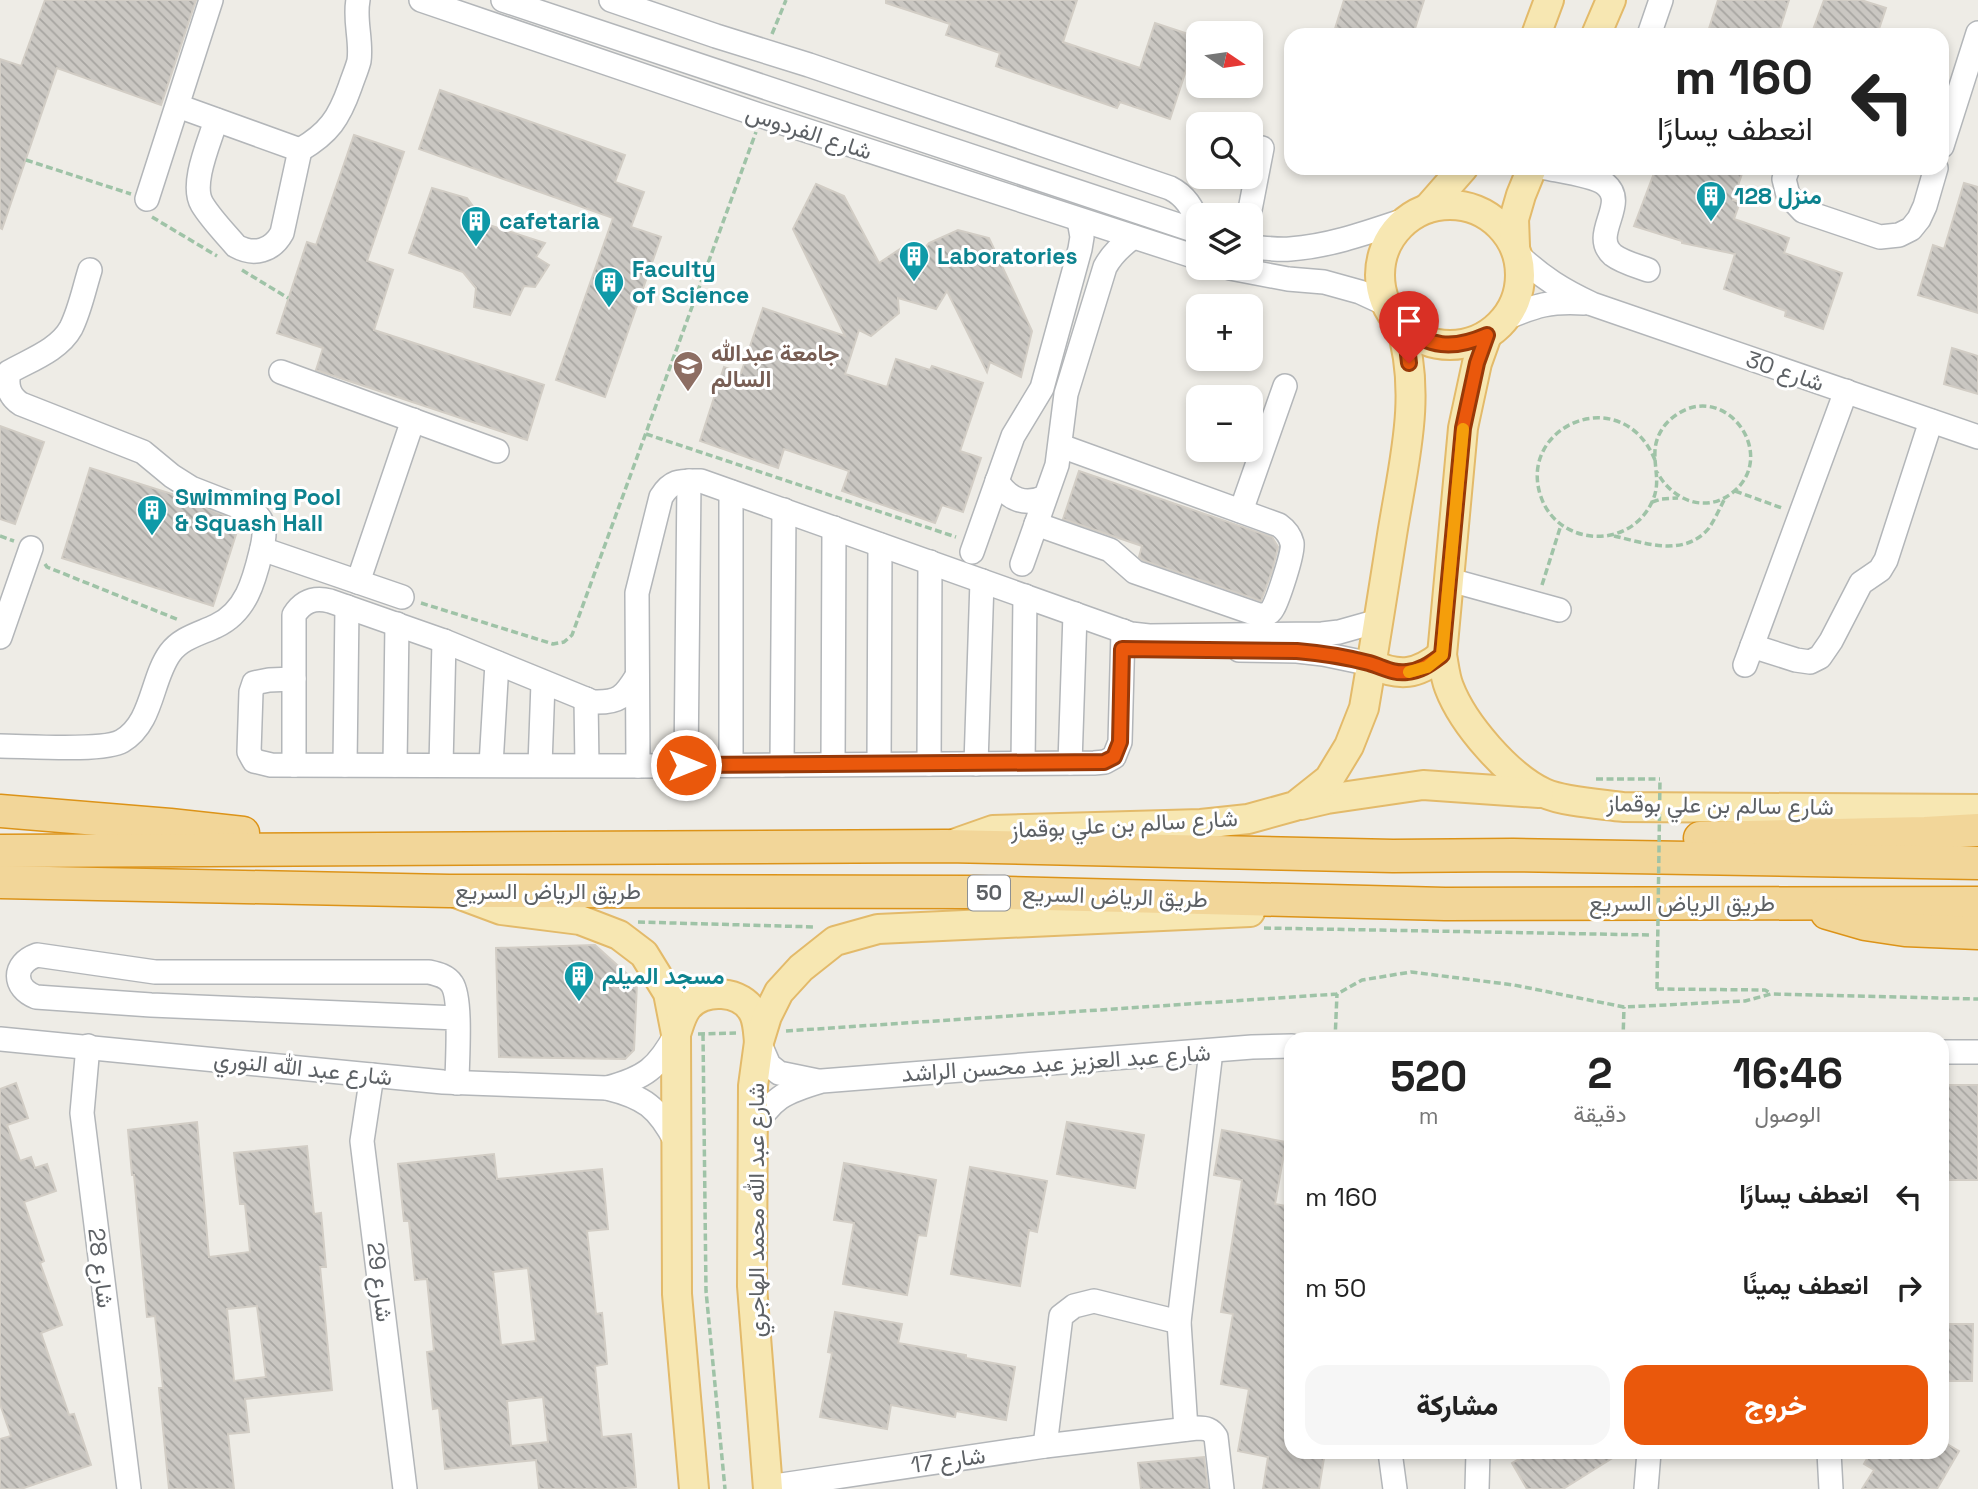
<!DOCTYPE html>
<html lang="ar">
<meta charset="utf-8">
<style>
:root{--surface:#fff;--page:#f6f6f6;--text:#222;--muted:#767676;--accent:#ea580c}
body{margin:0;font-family:"Space Grotesk",Vazirmatn,sans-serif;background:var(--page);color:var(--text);direction:rtl;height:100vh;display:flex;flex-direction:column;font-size:26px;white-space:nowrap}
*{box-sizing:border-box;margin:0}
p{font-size:23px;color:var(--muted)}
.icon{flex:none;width:38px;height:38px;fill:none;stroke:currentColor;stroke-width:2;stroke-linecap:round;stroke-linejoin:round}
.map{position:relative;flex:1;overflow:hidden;direction:ltr}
.panel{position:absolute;left:1284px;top:1032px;width:665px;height:427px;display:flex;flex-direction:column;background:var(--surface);border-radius:21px;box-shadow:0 4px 10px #0003;direction:rtl}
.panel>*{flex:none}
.banner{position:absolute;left:1284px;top:28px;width:665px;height:147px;border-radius:21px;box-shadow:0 4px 10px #0003;direction:rtl;background:#fff;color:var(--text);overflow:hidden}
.needle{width:46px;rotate:103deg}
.controls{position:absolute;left:1186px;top:21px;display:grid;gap:14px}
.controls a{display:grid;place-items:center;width:77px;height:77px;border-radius:14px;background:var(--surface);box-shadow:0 4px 10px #0003;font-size:35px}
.pin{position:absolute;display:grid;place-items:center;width:60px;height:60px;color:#fff;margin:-72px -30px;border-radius:50% 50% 50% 0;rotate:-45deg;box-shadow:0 0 7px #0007}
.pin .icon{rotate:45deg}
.me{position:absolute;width:77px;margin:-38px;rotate:90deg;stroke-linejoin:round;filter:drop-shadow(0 0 5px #0008)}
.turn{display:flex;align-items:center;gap:24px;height:147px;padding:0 21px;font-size:32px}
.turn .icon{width:91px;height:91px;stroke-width:2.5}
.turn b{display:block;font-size:49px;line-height:60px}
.eta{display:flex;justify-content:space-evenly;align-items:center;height:119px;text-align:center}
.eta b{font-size:42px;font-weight:800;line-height:49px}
.cta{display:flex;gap:14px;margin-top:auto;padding:14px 21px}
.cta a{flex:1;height:80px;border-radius:21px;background:var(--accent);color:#fff;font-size:28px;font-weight:800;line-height:80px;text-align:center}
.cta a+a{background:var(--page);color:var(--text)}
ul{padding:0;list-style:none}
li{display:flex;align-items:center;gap:21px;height:91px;padding:0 21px}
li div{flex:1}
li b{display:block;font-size:26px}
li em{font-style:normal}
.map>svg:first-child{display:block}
.building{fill:url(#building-back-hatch);stroke:#d2cdc5;stroke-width:2;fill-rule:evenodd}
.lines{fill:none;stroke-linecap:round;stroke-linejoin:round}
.minor-casing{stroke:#b3b6b9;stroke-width:26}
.major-casing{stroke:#e3ba6a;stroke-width:32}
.highway-casing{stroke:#dc9318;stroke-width:35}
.path{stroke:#9fc3a7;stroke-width:3.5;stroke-dasharray:7 3.5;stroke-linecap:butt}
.minor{stroke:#fff;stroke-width:23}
.major{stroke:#f7e7b2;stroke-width:28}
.highway{stroke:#f2d699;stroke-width:32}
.path-bridge{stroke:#9fc3a7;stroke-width:3.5;stroke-dasharray:7 3.5;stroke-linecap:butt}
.route-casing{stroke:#983908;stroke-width:18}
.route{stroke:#ea580c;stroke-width:12}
.slow{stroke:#f59e0b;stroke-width:12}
.labels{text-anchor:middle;stroke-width:6;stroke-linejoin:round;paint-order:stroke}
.shield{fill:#fff;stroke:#8e9093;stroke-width:2}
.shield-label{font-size:21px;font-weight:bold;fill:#5d6165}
.street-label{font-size:23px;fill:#5d6165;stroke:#fff}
.culture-label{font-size:23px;font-weight:bold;fill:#0d838f;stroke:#fff;text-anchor:start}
.education-label{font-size:23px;font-weight:bold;fill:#785e54;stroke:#fff;text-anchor:start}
</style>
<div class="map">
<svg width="1978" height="1489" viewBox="0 0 1978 1489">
<defs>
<pattern id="building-back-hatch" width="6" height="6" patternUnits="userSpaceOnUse" patternTransform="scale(1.75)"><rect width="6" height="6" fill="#cac7c2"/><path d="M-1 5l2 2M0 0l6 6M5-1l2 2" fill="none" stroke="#a7a5a1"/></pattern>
</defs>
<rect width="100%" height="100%" fill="#eeece6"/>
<g class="building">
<path d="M45,0H196L161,105L57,68L2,229L0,228V59L21,66Z"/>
<path d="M886,0H1077L1063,42L1140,68L1155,23L1197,37L1170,119L1120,102L1117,108L996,66L1000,53L946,35L950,24L886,3Z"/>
<path d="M1344,0H1424L1413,35H1333Z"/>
<path d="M1718,0H1789L1778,35H1707Z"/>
<path d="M1824,0H1861L1886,8L1877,35H1828L1813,30Z"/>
<path d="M440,90L625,155L615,182L644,192L631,227L661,237L605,397L556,380L613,218L419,149Z"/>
<path d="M354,135L404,152L367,261L393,270L374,330L544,385L527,440L316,370L323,348L277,333L307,242L316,245Z"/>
<path d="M1656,168H1744L1733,200L1740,202L1734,219L1789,238L1784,253L1842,273L1823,329L1785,316L1786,311L1724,289L1735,254L1682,243V241L1634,226Z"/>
<path d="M1964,183L1978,187V313L1918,295L1933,245L1944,249Z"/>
<path d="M816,184L844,196L879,263L906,245L924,249L929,243L958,230L989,238L1032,331L1021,377L990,362L987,372L947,291L936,309L898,298L899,313L871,336L859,330L845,374L887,387L896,359L930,370L932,366L983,383L960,451L981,458L963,512L942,505L935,523L842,491L849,471L784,449L778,468L700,441L724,367L741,373L763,308L845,336L793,229Z"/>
<path d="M432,188L467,198L478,213L477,221L545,243L536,257L549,265L535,287L524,286L510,315L474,307L476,288L463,272L409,253Z"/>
<path d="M1952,348L1978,356V394L1944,384Z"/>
<path d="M0,426L44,442L15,524L0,519Z"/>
<path d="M90,468L178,496L240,522L213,606L62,558Z"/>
<path d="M1079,471L1272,537L1278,547L1272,571L1261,601L1142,560L1139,557L1142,546L1063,519Z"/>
<path d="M595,945L637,983L634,1050L625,1059L499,1057L496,948Z"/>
<path d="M16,1083L28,1118L7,1125L20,1161L31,1157L35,1168L47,1164L56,1191L24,1202L44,1261L40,1263L62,1325L41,1333L69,1415L74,1414L91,1465L21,1489H0V1439L11,1436L0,1404V1089Z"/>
<path d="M1945,1085H1978V1180H1943Z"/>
<path d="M197,1122L209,1257L250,1252L245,1204H240L234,1153L307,1146L314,1214L321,1213L326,1267H320L332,1390L245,1399L249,1432L228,1434L234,1489H169L159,1388H163L155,1316L147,1317L134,1175H132L128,1130ZM257,1306L266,1377L234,1381L227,1309Z"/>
<path d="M1067,1122L1144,1135L1135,1188L1057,1174Z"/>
<path d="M1222,1130L1286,1142L1275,1204L1292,1207V1241L1286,1271L1292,1272V1452H1325L1319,1489H1263L1268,1457L1238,1451L1249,1389L1221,1384L1233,1314L1221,1312L1242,1180L1214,1175Z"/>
<path d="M494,1154L497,1179L602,1169L608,1229L587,1231L596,1314L602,1313L607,1364L595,1366L602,1437L631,1434L636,1487L614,1489H539L536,1460L445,1469L439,1408L433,1409L427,1352L434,1351L427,1279L415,1280L409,1221H404L398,1164ZM528,1268L536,1341L501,1345L493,1272ZM543,1397L548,1442L511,1446L507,1401Z"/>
<path d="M844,1163L936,1180L926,1236L918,1235L907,1295L843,1284L854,1223L834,1220Z"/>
<path d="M970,1167L1047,1181L1037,1232L1029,1230L1020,1286L951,1274Z"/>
<path d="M835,1312L902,1324L898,1343L966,1355V1358L1015,1367L1006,1420L956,1411L955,1417L891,1405L887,1429L820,1417L832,1353L828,1352Z"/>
<path d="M1942,1324H1973L1972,1381H1942Z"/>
<path d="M1942,1441L1959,1451L1937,1489H1862L1874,1470L1864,1464L1871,1452H1942Z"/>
<path d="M1531,1452H1622L1563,1489H1527L1512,1463Z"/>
<path d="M1204,1457L1208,1489H1141L1138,1463Z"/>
</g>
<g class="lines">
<g class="minor-casing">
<g id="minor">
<path d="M421,0L762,116L1199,258"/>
<path d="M503,0L1199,232"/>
<path d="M611,0L716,36L809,65L1170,188C1186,196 1192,208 1199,224"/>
<path d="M1649,35L1661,0"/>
<path d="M178,106L300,150C329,133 339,118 350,87C353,78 357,69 359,61C362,41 354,20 358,0"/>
<path d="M216,120C210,141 190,184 202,204C211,219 225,233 236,246C254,256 272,251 282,233L300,150"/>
<path d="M1942,146L1978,33"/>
<path d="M1546,168C1560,171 1595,176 1605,184C1630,204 1589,234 1613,255C1622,262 1637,266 1648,270"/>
<path d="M1788,168L1784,179L1788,195L1803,211L1880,237L1899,235L1911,229L1919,219L1925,206L1936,168"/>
<path d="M147,199L211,0"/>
<path d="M1249,215L1262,148"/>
<path d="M1251,247C1264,248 1277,250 1290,249C1331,246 1369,232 1408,219"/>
<path d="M1518,255C1543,278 1562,290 1592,304L1978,437"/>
<path d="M1230,268L1288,279L1324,282L1360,292L1386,304"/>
<path d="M1506,318C1537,305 1550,301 1584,303"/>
<path d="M281,372L497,451"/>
<path d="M997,481C1009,500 1025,506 1045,497"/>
<path d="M1241,511L1285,386"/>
<path d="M1036,524L1110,550L1135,572L1259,615C1265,615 1270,614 1273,608C1278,599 1294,552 1292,543C1290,535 1286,530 1279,525L1061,446"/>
<path d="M262,549L402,597"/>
<path d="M972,552L1013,436L1042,388L1080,249L1082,237L1079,220"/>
<path d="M1022,564L1057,465L1066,394L1105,267C1112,254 1121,246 1133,237"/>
<path d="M1450,580L1559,610"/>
<path d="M358,582L413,420"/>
<path d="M0,637L31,548"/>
<path d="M1752,646L1796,660L1810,662L1820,657L1831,641L1861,583L1880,570L1886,560L1931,421"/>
<path d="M1239,650L1297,651L1323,654L1371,664"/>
<path d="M1745,665L1846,391"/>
<path d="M294,679L269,680L254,683L251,692L249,752L254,761L271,765L638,766L1094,763L1105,762L1114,757L1120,742L1123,631"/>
<path d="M586,699L587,765"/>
<path d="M0,746C26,746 103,752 122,741C153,723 151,679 170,653C181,638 199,634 216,626C246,612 254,581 261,552C265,536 267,524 255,513L191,488L172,476L143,452L21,404C9,396 6,386 9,372C30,360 59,350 71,328C80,310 84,289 90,270"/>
<path d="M1023,763L1025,596"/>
<path d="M1070,763L1075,614"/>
<path d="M833,764L834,528"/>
<path d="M879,764L880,545"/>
<path d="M929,764L930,562"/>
<path d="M976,764L982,581"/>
<path d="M294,765V615C303,601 314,597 330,601L444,641L593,702C619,703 624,697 637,676"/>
<path d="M345,765L347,607"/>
<path d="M395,765L397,624"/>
<path d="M441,765L444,641"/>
<path d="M491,765L497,663"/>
<path d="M540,765L543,683"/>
<path d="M686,765L689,481"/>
<path d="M731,765V492"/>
<path d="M782,765L784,510"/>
<path d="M638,766L637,593L661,497C672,479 682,481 701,481L1131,634L1149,636L1322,634L1339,632L1378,621"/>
<path d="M457,1018L151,1005L36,997C13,988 12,964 37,955L155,972H429C438,974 447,976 452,984C462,999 457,1062 457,1083"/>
<path d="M0,1039L443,1082L607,1088C644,1097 658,1107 676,1142"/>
<path d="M759,1042L769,1065L779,1073L818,1081"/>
<path d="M88,1046L82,1113L129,1489"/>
<path d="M1942,1052H1978"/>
<path d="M372,1075L362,1141L405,1489"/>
<path d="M607,1088C645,1078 658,1068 676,1034"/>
<path d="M752,1132C771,1098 784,1092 822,1081L1252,1047L1292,1046"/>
<path d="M1186,1429L1179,1322L1211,1051"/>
<path d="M1045,1446L1061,1316L1074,1306L1094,1301L1179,1322"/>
<path d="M1390,1452L1395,1489"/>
<path d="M1829,1452L1831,1489"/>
<path d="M768,1487L1045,1446L1197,1428C1206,1428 1211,1429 1216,1437L1222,1489"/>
<path d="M1477,1489L1478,1452"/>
<path d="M1646,1489L1649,1452"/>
</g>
</g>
<g class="major-casing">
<g id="major">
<path d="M1536,35L1549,0"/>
<path d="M1596,35L1611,0"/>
<circle cx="1450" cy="275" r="70"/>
<path d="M1428,208L1463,168"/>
<path d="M1515,246L1514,219L1521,195L1532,168"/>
<path d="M1487,335L1477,363L1463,428L1442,655C1444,665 1445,677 1449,687C1463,724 1508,776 1544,793C1564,802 1601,804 1623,807L1978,809"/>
<path d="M1371,664C1400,677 1417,675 1442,655"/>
<path d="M1301,805L1327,799L1423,785L1539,793"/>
<path d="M956,843L993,830L1201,824L1248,819L1295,806L1329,779L1349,746L1364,708C1374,650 1383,592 1392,535C1403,465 1423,394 1400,324"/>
<path d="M458,894L501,910L580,920L619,935L644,954L668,993L676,1034L677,1294L694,1489"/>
<path d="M676,1034C679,1026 681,1016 687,1008C703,987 743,990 754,1014C758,1023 758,1033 759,1042"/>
<path d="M768,1489L752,1286L753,1086L759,1042L767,1016L779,992L801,968L835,941L878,929L1250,912"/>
</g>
</g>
<g class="highway-casing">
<g id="highway">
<path d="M0,811L170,825L243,833"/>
<path d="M1700,838L1925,833L1978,830"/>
<path d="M0,851L946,846L1393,856L1513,855L1978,863"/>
<path d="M0,882L449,891L969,892L1445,904L1978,903"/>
<path d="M1827,913L1865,924L1905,930L1978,933"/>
</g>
</g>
<g class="path">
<path d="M772,34L786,0"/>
<path d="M26,160L131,194"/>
<path d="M152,217L217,256"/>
<path d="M242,270L288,298"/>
<path d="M646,434L956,537"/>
<path d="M1655,460C1622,380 1516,426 1541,497C1558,546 1629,551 1652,502C1661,483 1654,470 1655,450C1656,436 1664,423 1676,415C1726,380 1780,456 1732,493C1705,514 1672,500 1657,472"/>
<path d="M1735,491L1782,508"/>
<path d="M1652,502L1661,499L1678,498"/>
<path d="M0,536L14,541"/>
<path d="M1614,536C1645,543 1684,558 1709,528C1715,519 1720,508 1725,498"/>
<path d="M45,564L47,567L179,620"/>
<path d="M1542,585L1561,525"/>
<path d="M421,603L553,644L564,642L572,635L756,132"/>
<path d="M1596,779H1660"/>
<path d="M638,922L816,927"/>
<path d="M1264,928L1651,935"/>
<path d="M1657,989L1765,990L1770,993"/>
<path d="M786,1031L1337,994L1362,980L1411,972L1514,985L1624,1007L1745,1001L1771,994L1978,999"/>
<path d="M698,1034L736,1033"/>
<path d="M703,1034L706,1291L725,1489"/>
<path d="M1335,1040L1337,994"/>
<path d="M1623,1040L1624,1007"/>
</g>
<use href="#minor" class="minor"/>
<use href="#major" class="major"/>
<use href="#highway" class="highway"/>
<path class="path-bridge" d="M1657,989L1660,779"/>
</g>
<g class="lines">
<g class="route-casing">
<path id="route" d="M686,765L1104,762L1114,757L1120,742L1122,649L1297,651C1321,653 1346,657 1369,663C1383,667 1393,674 1407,672C1421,671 1431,663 1442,655L1463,428L1477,363L1487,335C1453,350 1429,348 1400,324L1407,346L1409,363"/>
</g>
<use href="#route" class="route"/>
<path class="slow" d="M1409,672L1427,667L1442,655L1463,429"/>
</g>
<defs>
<g id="building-pin" transform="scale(1.575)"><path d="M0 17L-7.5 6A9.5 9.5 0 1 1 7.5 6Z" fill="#0f9aa8" stroke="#fff"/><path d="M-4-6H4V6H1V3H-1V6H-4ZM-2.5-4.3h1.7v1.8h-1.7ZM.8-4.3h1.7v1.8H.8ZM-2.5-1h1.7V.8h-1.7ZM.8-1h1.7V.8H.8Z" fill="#fff"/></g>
<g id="university-pin" transform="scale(1.575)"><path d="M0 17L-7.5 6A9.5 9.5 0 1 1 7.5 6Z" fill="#8d6e63" stroke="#fff"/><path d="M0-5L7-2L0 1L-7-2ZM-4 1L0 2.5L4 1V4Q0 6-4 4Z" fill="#fff"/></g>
</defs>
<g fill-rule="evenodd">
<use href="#building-pin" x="1711" y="196"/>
<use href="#building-pin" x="476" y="221"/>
<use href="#building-pin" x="914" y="256"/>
<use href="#building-pin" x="609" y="282"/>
<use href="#university-pin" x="688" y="366"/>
<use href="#building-pin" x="152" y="510"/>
<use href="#building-pin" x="579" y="976"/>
</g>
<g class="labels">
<rect class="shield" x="968" y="875.5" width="42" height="35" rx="5"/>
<g class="shield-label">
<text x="989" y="900">50</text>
</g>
<g class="street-label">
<text transform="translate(809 132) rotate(18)" y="8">شارع الفردوس</text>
<text transform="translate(1785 371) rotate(19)" y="8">شارع 30</text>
<text transform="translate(1720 805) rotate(1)" y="8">شارع سالم بن علي بوقماز</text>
<text transform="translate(1124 824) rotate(-3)" y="8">شارع سالم بن علي بوقماز</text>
<text x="548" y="899">طريق الرياض السريع</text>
<text transform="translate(1115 896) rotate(2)" y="8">طريق الرياض السريع</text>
<text x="1682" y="911">طريق الرياض السريع</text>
<text transform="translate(1056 1063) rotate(-4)" y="8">شارع عبد العزيز عبد محسن الراشد</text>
<text transform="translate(303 1068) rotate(6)" y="8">شارع عبد الله النوري</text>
<text transform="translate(756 1210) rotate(-90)" y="8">شارع عبد الله محمد الهاجري</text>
<text transform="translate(101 1268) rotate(83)" y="8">شارع 28</text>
<text transform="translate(380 1282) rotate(83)" y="8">شارع 29</text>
<text transform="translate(948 1460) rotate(-8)" y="8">شارع 17</text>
</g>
<g class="culture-label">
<text x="1734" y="204">منزل 128</text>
<text x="499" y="229">cafetaria</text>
<text x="937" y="264">Laboratories</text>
<text x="632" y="277">Faculty<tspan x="632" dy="26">of Science</tspan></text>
<text x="175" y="505">Swimming Pool<tspan x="175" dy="26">&amp; Squash Hall</tspan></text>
<text x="602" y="984">مسجد الميلم</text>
</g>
<g class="education-label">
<text x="711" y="361">جامعة عبدالله<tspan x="711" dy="26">السالم</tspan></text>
</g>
</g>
</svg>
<div class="controls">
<a><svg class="needle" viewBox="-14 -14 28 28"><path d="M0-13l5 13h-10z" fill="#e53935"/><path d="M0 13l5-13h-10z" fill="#767676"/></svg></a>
<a><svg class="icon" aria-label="search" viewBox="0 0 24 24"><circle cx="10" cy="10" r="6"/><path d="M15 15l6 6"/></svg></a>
<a><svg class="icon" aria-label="layers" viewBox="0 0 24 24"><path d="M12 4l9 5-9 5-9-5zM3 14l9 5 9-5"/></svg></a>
<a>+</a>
<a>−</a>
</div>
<div class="pin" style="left:1409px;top:363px;background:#d93025"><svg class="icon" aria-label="arrive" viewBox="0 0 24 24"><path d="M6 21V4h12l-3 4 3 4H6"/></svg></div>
<svg class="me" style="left:686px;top:765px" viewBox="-20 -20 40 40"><circle r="17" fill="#ea580c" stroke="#fff" stroke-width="3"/><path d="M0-11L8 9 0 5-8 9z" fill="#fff"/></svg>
<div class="banner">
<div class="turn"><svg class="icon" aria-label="left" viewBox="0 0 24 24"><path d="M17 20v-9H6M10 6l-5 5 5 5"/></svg><div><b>160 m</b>انعطف يسارًا</div></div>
</div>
<section class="panel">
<div class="eta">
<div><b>16:46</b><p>الوصول</p></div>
<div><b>2</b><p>دقيقة</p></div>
<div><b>520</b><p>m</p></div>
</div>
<ul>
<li><svg class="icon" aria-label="left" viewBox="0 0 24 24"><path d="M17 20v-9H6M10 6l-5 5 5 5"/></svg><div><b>انعطف يسارًا</b></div><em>160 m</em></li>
<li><svg class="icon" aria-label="right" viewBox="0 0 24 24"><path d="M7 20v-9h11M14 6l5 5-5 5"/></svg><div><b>انعطف يمينًا</b></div><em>50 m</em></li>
</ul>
<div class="cta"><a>خروج</a><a>مشاركة</a></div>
</section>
</div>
